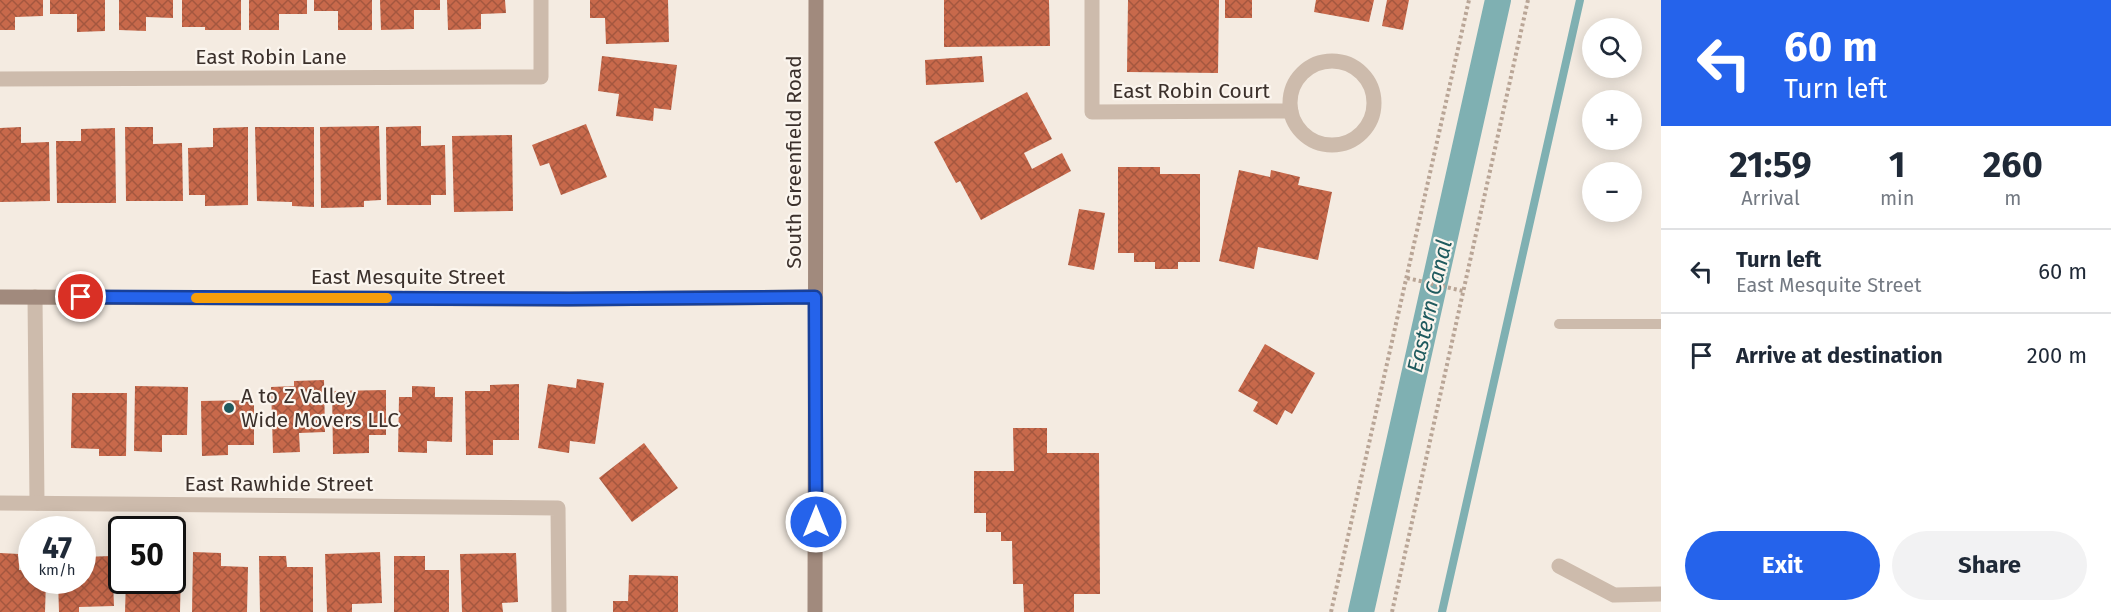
<!DOCTYPE html>
<meta charset="utf-8">
<style>
:root{--surface:#fff;--page:#f2f2f3;--text:#1f2937;--muted:#747a83;--line:#e0e1e3;--accent:#2563eb}
body{margin:0;font-family:"Fira Sans",sans-serif;background:var(--page);color:var(--text);height:100vh;display:flex;flex-direction:column;font-size:22px;white-space:nowrap}
*{box-sizing:border-box;margin:0}
p{font-size:20px;color:var(--muted)}
.icon{flex:none;width:33px;height:33px;fill:none;stroke:currentColor;stroke-width:2;stroke-linecap:round;stroke-linejoin:round}
.map{position:relative;flex:1;overflow:hidden}
.panel{display:flex;flex-direction:column;background:var(--surface);width:450px}
.panel>*{flex:none}
.guide{background:#2563eb;color:#fff;overflow:hidden}
.fabs{position:absolute;left:1582px;top:18px;display:grid;gap:12px}
.fabs a{display:grid;place-items:center;width:60px;height:60px;border-radius:50%;background:var(--surface);box-shadow:0 3px 15px #0003;font-size:30px}
.speed{position:absolute;left:18px;top:516px;display:flex;gap:12px;font-size:30px;font-weight:700;text-align:center}
.speed>*{display:grid;place-content:center;width:78px;height:78px;border-radius:50%;background:var(--surface);box-shadow:0 3px 15px #0003;line-height:1}
.speed small{font-size:15px;font-weight:400}
.speed .limit{border:3px solid #111;border-radius:9px;background:#fff;color:#111}
.pin{position:absolute;display:grid;place-items:center;width:51px;height:51px;color:#fff;margin:-26px;border:3px solid #fff;border-radius:50%;box-shadow:0 2px 6px #0007}
.me{position:absolute;width:66px;margin:-33px;rotate:0deg;stroke-linejoin:round;filter:drop-shadow(0 0 4px #0008)}
.turn{display:flex;align-items:center;gap:21px;height:126px;padding:0 24px;font-size:27px}
.turn .icon{width:78px;height:78px;stroke-width:2.5}
.turn b{display:block;font-size:42px;line-height:51px}
.eta{display:flex;justify-content:space-evenly;align-items:center;height:102px;text-align:center}
.eta b{font-size:36px;font-weight:700;line-height:42px}
.action{display:flex;gap:12px;margin-top:auto;padding:12px 24px}
.action a{flex:1;height:69px;border-radius:36px;background:var(--accent);color:#fff;font-size:24px;font-weight:700;line-height:69px;text-align:center}
.action a+a{background:var(--page);color:var(--text)}
ul{padding:0;list-style:none}
li{display:flex;align-items:center;gap:18px;height:84px;padding:0 24px;border-top:2px solid var(--line)}
li div{flex:1}
li b{display:block;font-size:22px}
li em{font-style:normal}
main{display:flex;flex:1;min-height:0}
.map>svg:first-child{display:block}
.lines{fill:none;stroke-linecap:round;stroke-linejoin:round}
.stream{stroke:#7fb0b2;stroke-width:8}
.canal{stroke:#7fb0b2;stroke-width:26}
.building{fill:url(#building-cross-hatch)}
.path{stroke:#b9a596;stroke-width:4;stroke-dasharray:3 3;stroke-linecap:butt}
.lane{stroke:#cdbbac;stroke-width:10}
.street{stroke:#cdbbac;stroke-width:15}
.secondary{stroke:#a18a7d;stroke-width:15}
.route-casing{stroke:#184099;stroke-width:15}
.route{stroke:#2563eb;stroke-width:10}
.slow{stroke:#f59e0b;stroke-width:10}
.poi-dot{fill:#1f5a5e;stroke:#fbf5ee;stroke-width:2}
.labels{text-anchor:middle;stroke-width:4.5;stroke-linejoin:round;paint-order:stroke}
.street-label{font-size:21px;fill:#3b302b;stroke:#fbf5ee}
.poi-label{font-size:21px;fill:#3b302b;stroke:#fbf5ee;text-anchor:start}
.water-label{font-size:22px;font-style:italic;fill:#1f5a5e;stroke:#fbf5ee}
</style>
<main>
<div class="map">
<svg width="1661" height="612" viewBox="0 0 1661 612">
<defs>
<pattern id="building-cross-hatch" width="8" height="8" patternUnits="userSpaceOnUse" patternTransform="scale(1.5)"><rect width="8" height="8" fill="#c8694b"/><path d="M0 0l8 8M0 8l8-8" fill="none" stroke="#a4573f"/></pattern>
</defs>
<rect width="100%" height="100%" fill="#f4ebe1"/>
<g class="lines">
<path class="stream" d="M1442,612L1580,0"/>
<path class="canal" d="M1361,612L1498,0"/>
</g>
<g class="building">
<path d="M0,0H43V16L15,17V30H0Z"/>
<path d="M50,0H105V31L77,32V14H50Z"/>
<path d="M119,0H173V18L146,17V31L119,30Z"/>
<path d="M182,0H241V30H205V27H182Z"/>
<path d="M249,0H307V14H279V30H249Z"/>
<path d="M314,0H372V30H338V11H314Z"/>
<path d="M380,0H440V10H414V29L381,30Z"/>
<path d="M447,0H505L506,13L481,14V29L448,30Z"/>
<path d="M590,0H668L669,42L606,44L605,18H590Z"/>
<path d="M944,0H1049L1050,46L944,47Z"/>
<path d="M1128,0H1219L1218,73L1127,72Z"/>
<rect x="1225" y="0" width="27" height="18"/>
<path d="M1316,0H1374L1369,22L1314,12Z"/>
<path d="M1387,0H1409L1403,30L1382,26Z"/>
<path d="M602,56L677,65L671,110L654,108L653,121L616,116L619,94L598,91Z"/>
<path d="M982,56L984,82L926,85L925,60Z"/>
<path d="M1027,92L1052,139L1024,153L1032,169L1062,153L1071,171L981,220L960,181L956,183L934,142Z"/>
<path d="M586,124L607,177L561,195L549,163L540,166L532,145Z"/>
<path d="M379,126L381,200L364,201V207L321,208L320,127Z"/>
<path d="M421,126V146L445,145L446,195H431V205H387L386,127Z"/>
<path d="M21,127V143L49,142L50,201L0,202V128Z"/>
<path d="M125,127H153V144L182,143L183,201H126Z"/>
<path d="M248,127V205L205,206V195H189L188,148L213,147V128Z"/>
<path d="M255,127H314V207L292,206V202L257,201Z"/>
<path d="M115,128L116,203H57L56,141H81V129Z"/>
<path d="M512,135L513,211L454,212L452,136Z"/>
<path d="M1118,167H1160V174H1200V262H1178V269H1155V262H1134V253H1118Z"/>
<path d="M1239,170L1270,177L1271,170L1300,177L1298,185L1332,192L1318,260L1258,247L1254,269L1219,261Z"/>
<path d="M1079,209L1105,213L1094,270L1068,265Z"/>
<path d="M1265,344L1315,373L1292,414L1285,410L1277,425L1253,411L1258,402L1238,391Z"/>
<path d="M577,379L604,383L595,444L570,441L569,453L538,448L548,384L576,388Z"/>
<path d="M324,380L325,432L299,433L300,452L273,453L271,387L294,386V381Z"/>
<path d="M519,384V440H493V455H466L465,391H490V385Z"/>
<path d="M135,386L188,387L187,435H162V452L134,451Z"/>
<path d="M412,386L435,387V397H453L452,442L427,441V453L398,452L399,397H412Z"/>
<path d="M386,390V435H369V453L333,454L332,391Z"/>
<path d="M72,393H127L126,456H99V449L71,448Z"/>
<path d="M254,400V445H228V455L202,456L201,401Z"/>
<path d="M1013,428H1047V453H1099L1100,594H1074V612H1024L1023,584H1013L1012,541H1001V532H986V513H974V471H1014Z"/>
<path d="M644,443L678,488L632,522L599,478Z"/>
<path d="M193,552L221,553V566L248,567L247,612H192Z"/>
<path d="M380,552L382,603L352,604V612H327L325,554Z"/>
<path d="M0,553L19,554V570H32V580H46L45,612H0Z"/>
<path d="M516,553L518,602L502,603L503,612H462L460,554Z"/>
<path d="M112,556L114,606L79,607V612H59L58,580H82V557Z"/>
<path d="M259,556H286L287,567H313V612H260Z"/>
<path d="M394,556H425V570H449V612H394Z"/>
<path d="M172,566H181L180,612H125L126,580H172Z"/>
<path d="M629,575L678,576V612H613V601H628Z"/>
</g>
<g class="lines">
<g class="path">
<path d="M1407,278L1463,291"/>
<path d="M1331,612L1469,0"/>
<path d="M1392,612L1528,0"/>
</g>
<path class="lane" d="M1559,324H1661"/>
<g class="street">
<path d="M1092,0V112L1291,111"/>
<circle cx="1332" cy="103" r="42"/>
<path d="M0,79L541,77V0"/>
<path d="M35,297L37,503"/>
<path d="M0,503L558,508L559,612"/>
<path d="M1559,566L1614,595L1661,594"/>
</g>
<g class="secondary">
<path d="M0,297L569,299L815,297"/>
<path d="M815,612L816,0"/>
</g>
</g>
<g class="lines">
<g class="route-casing">
<path id="route" d="M81,297L569,299L815,297L816,522"/>
</g>
<use href="#route" class="route"/>
<path class="slow" d="M196,298H387"/>
</g>
<circle class="poi-dot" cx="229" cy="408" r="6"/>
<g class="labels">
<g class="street-label">
<text x="271" y="64">East Robin Lane</text>
<text x="1191" y="98">East Robin Court</text>
<text transform="translate(794 162) rotate(-90)" y="7">South Greenfield Road</text>
<text x="408" y="284">East Mesquite Street</text>
<text x="279" y="491">East Rawhide Street</text>
</g>
<g class="poi-label">
<text x="241" y="403">A to Z Valley<tspan x="241" dy="24">Wide Movers LLC</tspan></text>
</g>
<g class="water-label">
<text transform="translate(1429 306) rotate(-77)" y="8">Eastern Canal</text>
</g>
</g>
</svg>
<div class="fabs">
<a><svg class="icon" aria-label="search" viewBox="0 0 24 24"><circle cx="10" cy="10" r="6"/><path d="M15 15l6 6"/></svg></a>
<a>+</a>
<a>−</a>
</div>
<div class="speed"><div>47<small>km/h</small></div><div class="limit">50</div></div>
<div class="pin" style="left:81px;top:297px;background:#d93025"><svg class="icon" aria-label="arrive" viewBox="0 0 24 24"><path d="M6 21V4h12l-3 4 3 4H6"/></svg></div>
<svg class="me" style="left:816px;top:522px" viewBox="-20 -20 40 40"><circle r="17" fill="#2563eb" stroke="#fff" stroke-width="3"/><path d="M0-11L8 9 0 5-8 9z" fill="#fff"/></svg>
</div>
<section class="panel">
<div class="guide">
<div class="turn"><svg class="icon" aria-label="left" viewBox="0 0 24 24"><path d="M17 20v-9H6M10 6l-5 5 5 5"/></svg><div><b>60 m</b>Turn left</div></div>
</div>
<div class="eta">
<div><b>21:59</b><p>Arrival</p></div>
<div><b>1</b><p>min</p></div>
<div><b>260</b><p>m</p></div>
</div>
<ul>
<li><svg class="icon" aria-label="left" viewBox="0 0 24 24"><path d="M17 20v-9H6M10 6l-5 5 5 5"/></svg><div><b>Turn left</b><p>East Mesquite Street</p></div><em>60 m</em></li>
<li><svg class="icon" aria-label="arrive" viewBox="0 0 24 24"><path d="M6 21V4h12l-3 4 3 4H6"/></svg><div><b>Arrive at destination</b></div><em>200 m</em></li>
</ul>
<div class="action"><a>Exit</a><a>Share</a></div>
</section>
</main>
